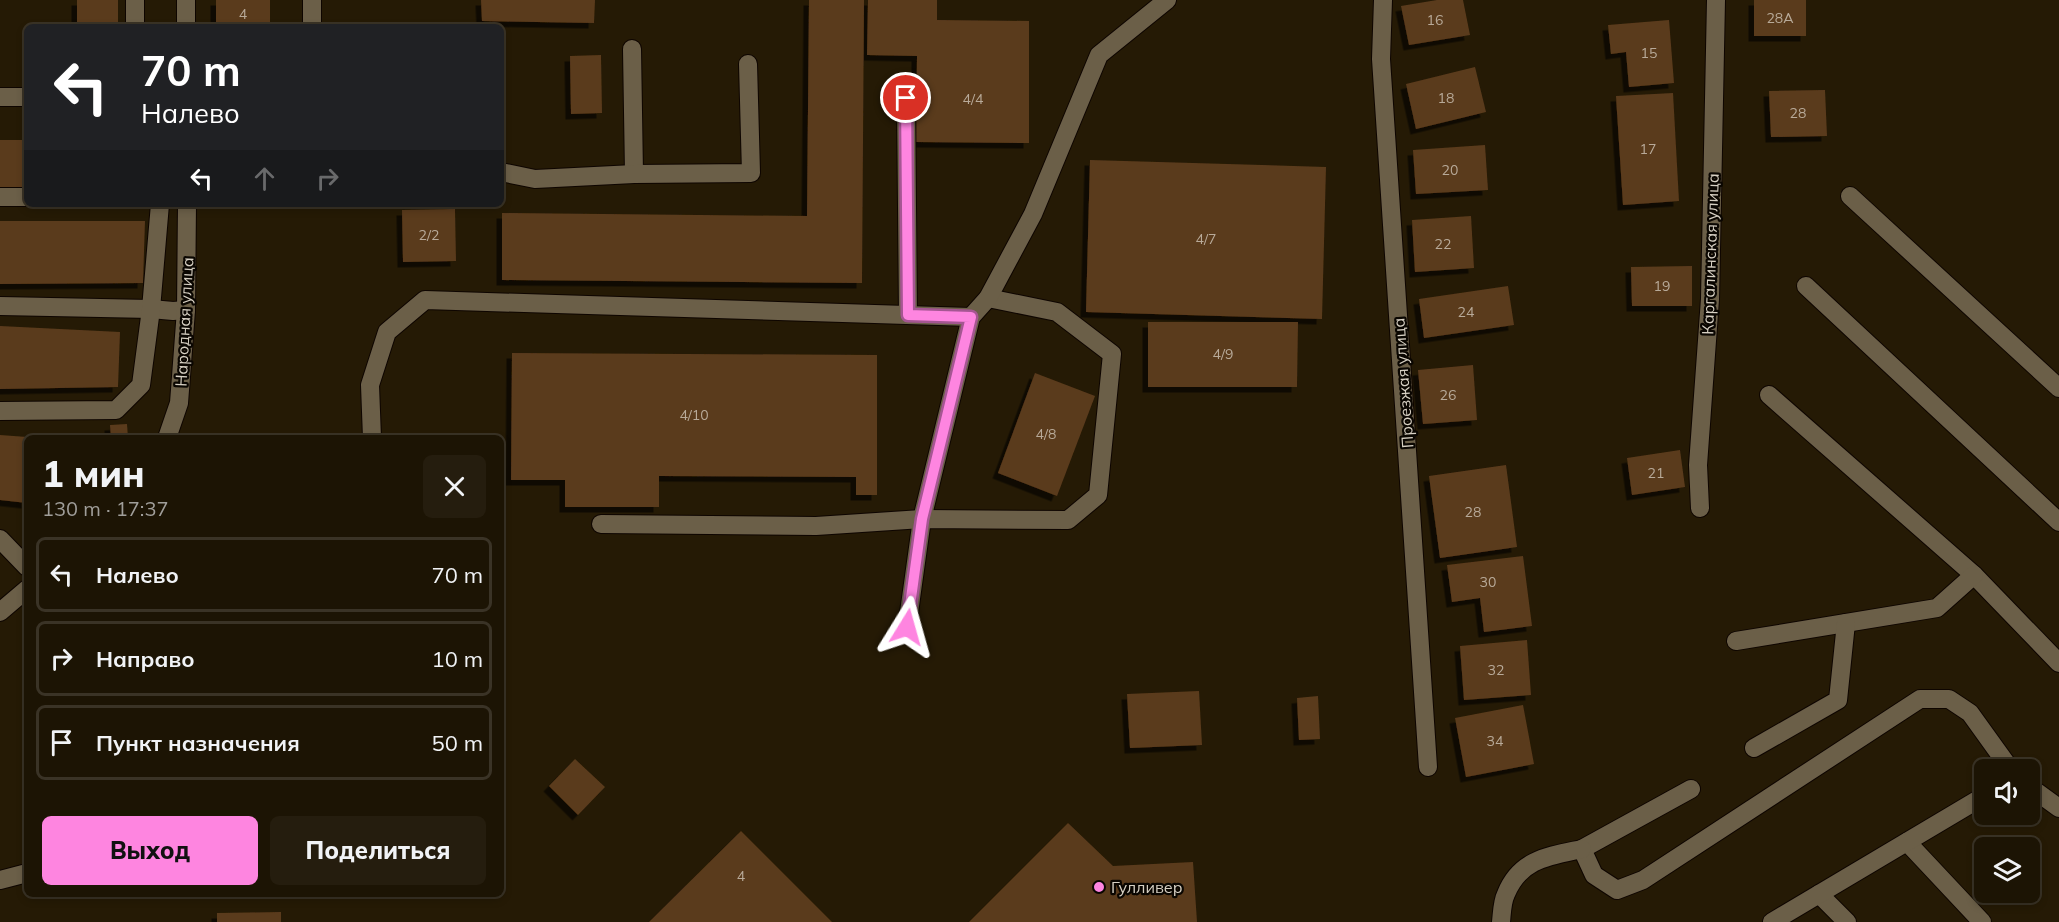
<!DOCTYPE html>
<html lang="ru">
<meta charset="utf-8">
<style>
:root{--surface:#1c1404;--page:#251d0e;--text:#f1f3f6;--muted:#a09e9a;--line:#3a3326;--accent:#fe85e0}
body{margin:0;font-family:Mulish,sans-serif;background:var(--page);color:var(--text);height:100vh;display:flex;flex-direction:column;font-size:22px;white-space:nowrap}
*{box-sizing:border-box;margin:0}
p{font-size:20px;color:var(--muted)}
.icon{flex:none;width:33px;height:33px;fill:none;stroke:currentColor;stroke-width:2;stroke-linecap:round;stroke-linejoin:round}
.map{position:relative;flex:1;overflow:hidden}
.panel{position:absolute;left:24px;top:435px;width:480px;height:462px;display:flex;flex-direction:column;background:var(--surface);border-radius:9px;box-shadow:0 3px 9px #0003,0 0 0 2px var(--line)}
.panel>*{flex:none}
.banner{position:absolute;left:24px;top:24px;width:480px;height:183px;border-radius:9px;box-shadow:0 3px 9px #0003,0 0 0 2px var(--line);background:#202124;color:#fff;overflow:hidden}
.fabs{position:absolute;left:1974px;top:759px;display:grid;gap:12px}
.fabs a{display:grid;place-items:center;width:66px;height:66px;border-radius:9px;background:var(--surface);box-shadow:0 3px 9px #0003,0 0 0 2px var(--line);font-size:30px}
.pin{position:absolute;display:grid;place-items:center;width:51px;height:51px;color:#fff;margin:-26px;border:3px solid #fff;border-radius:50%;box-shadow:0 2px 6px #0007}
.me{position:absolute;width:66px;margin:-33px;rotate:8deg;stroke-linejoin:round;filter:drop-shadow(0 0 4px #0008)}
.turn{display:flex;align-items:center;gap:21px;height:126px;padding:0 18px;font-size:27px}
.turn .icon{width:78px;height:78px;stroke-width:2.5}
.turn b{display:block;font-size:42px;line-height:51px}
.lanes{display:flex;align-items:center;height:57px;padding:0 18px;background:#0003;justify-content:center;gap:30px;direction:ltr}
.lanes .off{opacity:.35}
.round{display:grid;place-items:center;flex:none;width:63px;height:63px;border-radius:9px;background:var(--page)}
.summary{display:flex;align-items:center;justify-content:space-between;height:102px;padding:0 18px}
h1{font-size:36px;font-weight:800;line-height:45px}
.primary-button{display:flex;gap:12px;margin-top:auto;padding:12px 18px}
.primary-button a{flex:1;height:69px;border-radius:9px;background:var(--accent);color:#111;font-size:24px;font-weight:800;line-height:69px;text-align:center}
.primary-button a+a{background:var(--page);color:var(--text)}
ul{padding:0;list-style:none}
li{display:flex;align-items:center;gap:18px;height:75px;margin:0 12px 9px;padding:0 6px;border:3px solid var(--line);border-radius:9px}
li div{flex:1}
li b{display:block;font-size:22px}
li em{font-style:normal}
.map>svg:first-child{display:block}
.building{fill:#5a3a1c;filter:url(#shadow)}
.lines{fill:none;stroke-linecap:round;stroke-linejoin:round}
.minor-casing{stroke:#0e0500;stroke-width:20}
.minor{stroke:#6b5f48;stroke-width:18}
.route-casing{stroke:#a55692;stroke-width:15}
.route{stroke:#fe85e0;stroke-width:10}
.poi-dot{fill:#fe85e0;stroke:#0a0601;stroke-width:2}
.labels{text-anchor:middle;stroke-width:4.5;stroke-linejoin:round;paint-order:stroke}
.number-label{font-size:14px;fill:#b8aa99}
.street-label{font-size:16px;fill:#d7d0c3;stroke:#0a0601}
.poi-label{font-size:16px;fill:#d7d0c3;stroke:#0a0601;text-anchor:start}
</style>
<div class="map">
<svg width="2059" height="922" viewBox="0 0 2059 922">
<defs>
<filter id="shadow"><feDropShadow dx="-5.5" dy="5.5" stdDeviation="0" flood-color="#0009"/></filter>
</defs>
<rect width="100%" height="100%" fill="#251a05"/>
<g class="building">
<rect x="77" y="0" width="41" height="27"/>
<rect x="216" y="0" width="54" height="27"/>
<path d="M481,0H595L594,23L482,21Z"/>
<path d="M809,0H864L862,283L502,280V213L807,216Z"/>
<path d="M868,0H937V20L1029,21V143L916,142L917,56L867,55Z"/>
<path d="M1437,0H1463L1470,35L1409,45L1401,6Z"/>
<rect x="1754" y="0" width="52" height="36"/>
<path d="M1669,20L1674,83L1629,87L1626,52L1611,54L1608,25Z"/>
<path d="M601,55L602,113L571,114L570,56Z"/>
<path d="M1475,67L1486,112L1416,129L1406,84Z"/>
<path d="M1825,90L1827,136L1771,137L1769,91Z"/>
<path d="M1673,93L1679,201L1623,205L1616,96Z"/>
<rect x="0" y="140" width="27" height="49"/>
<path d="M1485,145L1488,190L1416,194L1413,150Z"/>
<path d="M1090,160L1326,167L1322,319L1086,312Z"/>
<path d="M455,209L456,261L403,262L402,210Z"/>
<path d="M1471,216L1474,268L1415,272L1412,220Z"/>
<path d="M0,221H145L143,283L0,284Z"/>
<path d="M1692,266V306H1632L1631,267Z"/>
<path d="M1508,286L1514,325L1424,338L1419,299Z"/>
<path d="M1148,322H1298L1297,387H1148Z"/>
<path d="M0,326L120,332L118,387L0,389Z"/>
<path d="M512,353L877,355V495H856V477L659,476V507H565V480H511Z"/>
<path d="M1473,365L1477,420L1423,424L1418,370Z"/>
<path d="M1035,373L1095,396L1057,496L998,473Z"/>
<path d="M127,424L128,438H111L110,425Z"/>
<path d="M0,435L27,437V503L0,500Z"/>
<path d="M1680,450L1685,487L1632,495L1627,458Z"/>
<path d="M1506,465L1517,547L1440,558L1429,476Z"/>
<path d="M1523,556L1532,626L1484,632L1480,598L1452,602L1447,565Z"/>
<path d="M1527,640L1531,695L1464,700L1460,646Z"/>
<path d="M1199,691L1202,745L1130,748L1127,694Z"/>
<path d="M1318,696L1320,739L1299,740L1297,698Z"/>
<path d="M1523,705L1534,764L1466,777L1455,718Z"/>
<path d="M575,759L605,787L578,815L549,786Z"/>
<path d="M1068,823L1113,866L1193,862L1197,922H969Z"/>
<path d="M741,831L832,922H649Z"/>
<path d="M281,912V922H217V913Z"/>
</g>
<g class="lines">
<g class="minor-casing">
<g id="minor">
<path d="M135,0V27"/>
<path d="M186,0V27"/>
<path d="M312,0V27"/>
<path d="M1383,0L1381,59L1428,767"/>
<path d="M632,49L634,174"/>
<path d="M0,97H27"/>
<path d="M906,98L908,315"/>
<path d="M501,172L535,179L634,174L751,173L748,64"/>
<path d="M1850,196L2059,388"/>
<path d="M0,197H27"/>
<path d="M1806,286L2059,522"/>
<path d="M0,306L151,309L173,311L186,310"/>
<path d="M1769,395L1974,575L2059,663"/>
<path d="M0,411L116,410L141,385L151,309L160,204"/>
<path d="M167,438L179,403L186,310L187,204"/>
<path d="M372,438L370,385L387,332L425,300L971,317"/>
<path d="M1700,508L1698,465L1710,299L1716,0"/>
<path d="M601,524L816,526L922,519L1068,520L1098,495L1112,354L1057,312L988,298"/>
<path d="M0,539L27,567"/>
<path d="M0,612L27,589"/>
<path d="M907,627L922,519L971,317L988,298L1033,214L1099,55L1167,0"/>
<path d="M1736,641L1937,608L1974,575"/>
<path d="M1754,748L1838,700L1846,623"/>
<path d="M2030,787L2059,808"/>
<path d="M1691,789L1582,849L1594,875L1617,890L1643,880L1920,699H1949L1970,713L2011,770"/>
<path d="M1907,842L1982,922"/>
<path d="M0,880L27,873"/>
<path d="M1819,894L1847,922"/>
<path d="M1501,922C1502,913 1502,902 1506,894C1520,859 1549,856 1582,849"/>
<path d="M1772,922L1984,796"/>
</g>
</g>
<use href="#minor" class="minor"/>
</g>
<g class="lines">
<g class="route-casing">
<path id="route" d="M906,98L908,315L971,317L922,519L907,627"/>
</g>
<use href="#route" class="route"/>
</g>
<circle class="poi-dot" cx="1099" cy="887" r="6"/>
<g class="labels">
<g class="number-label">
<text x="243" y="19">4</text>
<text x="1780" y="23">28А</text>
<text x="1435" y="25">16</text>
<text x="1649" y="58">15</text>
<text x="1446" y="103">18</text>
<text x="973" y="104">4/4</text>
<text x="1798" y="118">28</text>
<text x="1648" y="154">17</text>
<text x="1450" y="175">20</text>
<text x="429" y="240">2/2</text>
<text x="1206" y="244">4/7</text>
<text x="1443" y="249">22</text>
<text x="1662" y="291">19</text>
<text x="1466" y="317">24</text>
<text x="1223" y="359">4/9</text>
<text x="1448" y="400">26</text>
<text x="694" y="420">4/10</text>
<text x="1046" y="439">4/8</text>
<text x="1656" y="478">21</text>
<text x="1473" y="517">28</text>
<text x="1488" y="587">30</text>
<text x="1496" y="675">32</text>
<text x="1495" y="746">34</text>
<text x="741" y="881">4</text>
</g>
<g class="street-label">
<text transform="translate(1710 254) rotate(-88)" y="6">Каргалинская улица</text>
<text transform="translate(184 322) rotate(-87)" y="6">Народная улица</text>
<text transform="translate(1403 383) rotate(-94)" y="6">Проезжая улица</text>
</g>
<g class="poi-label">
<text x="1111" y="893">Гулливер</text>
</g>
</g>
</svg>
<div class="fabs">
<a><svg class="icon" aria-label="sound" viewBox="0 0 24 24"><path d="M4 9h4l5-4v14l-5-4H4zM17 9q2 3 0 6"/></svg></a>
<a><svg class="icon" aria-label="layers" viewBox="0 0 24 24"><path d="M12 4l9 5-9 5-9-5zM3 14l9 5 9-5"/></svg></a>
</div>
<div class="pin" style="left:906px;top:98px;background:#d93025"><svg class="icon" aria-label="arrive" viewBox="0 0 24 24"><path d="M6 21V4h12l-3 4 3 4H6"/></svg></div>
<svg class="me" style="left:907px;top:627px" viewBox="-20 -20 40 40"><path d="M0-17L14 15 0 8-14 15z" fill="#fe85e0" stroke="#fff" stroke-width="4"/></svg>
<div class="banner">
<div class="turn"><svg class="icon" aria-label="left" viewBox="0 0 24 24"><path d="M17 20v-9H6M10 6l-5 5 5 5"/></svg><div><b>70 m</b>Налево</div></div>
<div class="lanes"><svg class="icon" aria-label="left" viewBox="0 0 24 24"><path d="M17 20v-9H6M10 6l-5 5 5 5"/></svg><svg class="icon off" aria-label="ahead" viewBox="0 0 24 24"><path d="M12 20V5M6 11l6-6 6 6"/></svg><svg class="icon off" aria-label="right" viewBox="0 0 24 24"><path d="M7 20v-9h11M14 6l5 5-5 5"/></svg></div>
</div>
<section class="panel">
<div class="summary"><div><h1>1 мин</h1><p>130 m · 17:37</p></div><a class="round"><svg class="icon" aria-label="close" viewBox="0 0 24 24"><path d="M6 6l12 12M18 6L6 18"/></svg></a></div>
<ul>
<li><svg class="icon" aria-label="left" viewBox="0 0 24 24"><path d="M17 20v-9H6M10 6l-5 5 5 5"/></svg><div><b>Налево</b></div><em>70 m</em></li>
<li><svg class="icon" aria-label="right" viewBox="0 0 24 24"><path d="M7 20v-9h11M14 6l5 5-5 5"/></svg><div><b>Направо</b></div><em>10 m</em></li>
<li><svg class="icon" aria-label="arrive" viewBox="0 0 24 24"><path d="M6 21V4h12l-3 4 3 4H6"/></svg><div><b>Пункт назначения</b></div><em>50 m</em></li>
</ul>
<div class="primary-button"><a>Выход</a><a>Поделиться</a></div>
</section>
</div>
